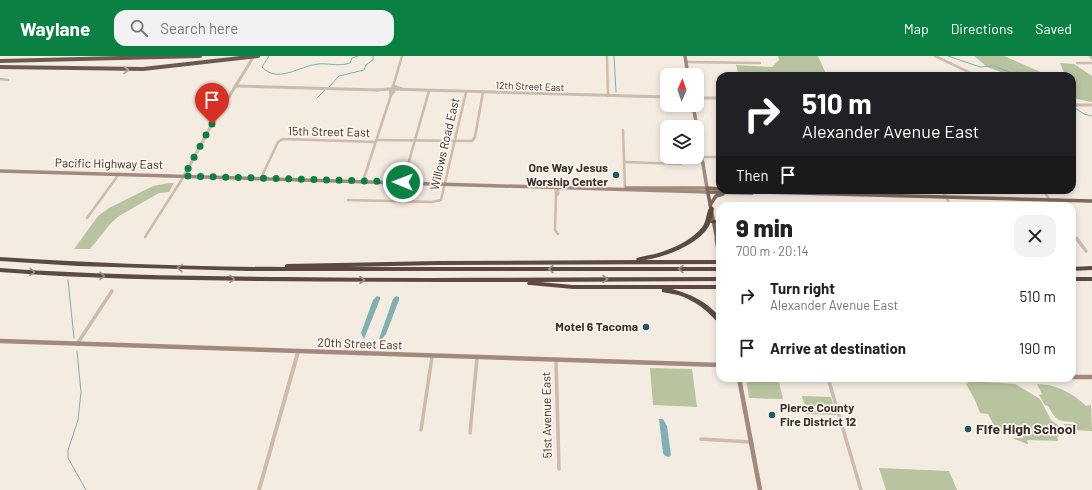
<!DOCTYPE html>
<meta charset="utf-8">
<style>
:root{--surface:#fff;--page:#f2f2f2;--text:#222;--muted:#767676;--accent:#0b8043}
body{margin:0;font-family:Barlow,sans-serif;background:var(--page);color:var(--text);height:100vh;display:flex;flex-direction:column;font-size:15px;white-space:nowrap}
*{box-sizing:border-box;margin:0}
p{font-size:13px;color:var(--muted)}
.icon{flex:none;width:22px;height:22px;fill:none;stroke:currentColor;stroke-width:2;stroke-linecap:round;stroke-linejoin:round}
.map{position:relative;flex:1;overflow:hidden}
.sheet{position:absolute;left:716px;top:146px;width:360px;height:180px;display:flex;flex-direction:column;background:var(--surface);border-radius:12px;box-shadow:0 2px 6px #0003}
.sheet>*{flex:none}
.guide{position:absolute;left:716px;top:16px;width:360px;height:122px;border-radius:12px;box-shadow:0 2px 6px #0003;background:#202124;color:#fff;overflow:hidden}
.needle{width:26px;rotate:2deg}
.fabs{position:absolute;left:660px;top:12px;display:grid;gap:8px}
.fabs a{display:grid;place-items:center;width:44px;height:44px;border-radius:8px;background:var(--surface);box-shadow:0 2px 6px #0003;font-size:20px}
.pin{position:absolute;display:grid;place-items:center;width:34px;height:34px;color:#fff;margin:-41px -17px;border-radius:50% 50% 50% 0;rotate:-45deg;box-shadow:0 0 4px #0007}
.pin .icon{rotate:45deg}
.me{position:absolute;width:44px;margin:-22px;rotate:271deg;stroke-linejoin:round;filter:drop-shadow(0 0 3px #0008)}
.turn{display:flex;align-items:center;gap:14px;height:84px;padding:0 20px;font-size:18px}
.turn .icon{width:52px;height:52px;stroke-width:2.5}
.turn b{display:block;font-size:28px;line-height:34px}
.then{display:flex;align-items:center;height:38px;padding:0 20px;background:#0003;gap:8px;font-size:15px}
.round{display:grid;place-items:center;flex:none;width:42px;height:42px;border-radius:12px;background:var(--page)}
.head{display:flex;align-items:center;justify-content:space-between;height:68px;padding:0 20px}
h1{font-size:24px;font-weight:800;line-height:30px}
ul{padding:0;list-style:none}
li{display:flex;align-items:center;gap:12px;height:52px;padding:0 20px}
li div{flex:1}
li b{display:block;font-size:15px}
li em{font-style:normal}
header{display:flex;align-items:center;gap:24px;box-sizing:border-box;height:56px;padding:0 20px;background:var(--accent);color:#fff}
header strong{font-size:19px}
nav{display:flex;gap:22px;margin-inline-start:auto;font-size:14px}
.search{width:280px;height:36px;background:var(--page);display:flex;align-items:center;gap:10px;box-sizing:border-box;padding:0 14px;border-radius:12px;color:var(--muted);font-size:15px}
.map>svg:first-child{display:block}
.green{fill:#b8c4a0}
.water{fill:#7fb0b2}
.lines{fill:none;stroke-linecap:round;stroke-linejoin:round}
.stream{stroke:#7fb0b2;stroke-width:1}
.minor-far1{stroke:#cdbbac;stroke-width:2.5}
.minor{stroke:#cdbbac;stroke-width:3.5}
.tertiary-far1{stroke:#cdbbac;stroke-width:3}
.tertiary{stroke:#cdbbac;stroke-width:4}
.secondary-far1{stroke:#a18a7d;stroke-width:3.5}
.secondary{stroke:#a18a7d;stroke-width:4.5}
.primary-far1{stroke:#7d675c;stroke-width:3.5}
.primary{stroke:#7d675c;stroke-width:5}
.trunk{stroke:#6c584f;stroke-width:4}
.motorway{fill:#5c4a42;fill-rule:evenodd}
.oneway{stroke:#b4a69e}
.oneway2{stroke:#9c8e87}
.route{stroke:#0b8043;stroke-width:7;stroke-dasharray:0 12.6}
.poi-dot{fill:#1f5a5e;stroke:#fbf5ee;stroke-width:1.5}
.labels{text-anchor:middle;stroke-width:3.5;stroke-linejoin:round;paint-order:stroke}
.far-street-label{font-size:10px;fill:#3b302b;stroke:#fbf5ee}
.street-label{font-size:12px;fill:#3b302b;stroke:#fbf5ee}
.poi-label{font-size:12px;font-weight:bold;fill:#3b302b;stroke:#fbf5ee;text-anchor:end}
.near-poi-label{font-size:14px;font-weight:bold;fill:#3b302b;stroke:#fbf5ee;text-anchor:start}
</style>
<header>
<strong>Waylane</strong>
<div class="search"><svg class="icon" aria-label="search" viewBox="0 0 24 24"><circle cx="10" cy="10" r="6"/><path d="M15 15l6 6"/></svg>Search here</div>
<nav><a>Map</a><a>Directions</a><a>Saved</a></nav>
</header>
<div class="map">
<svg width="1092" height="434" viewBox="0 0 1092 434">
<rect width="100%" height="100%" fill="#f4ebe1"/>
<g class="green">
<path d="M778,0H818L827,20H739L736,9L772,11L779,4Z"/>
<path d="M974,0H1004L1045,18L1065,19L1060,7L1074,8L1092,20V46L1072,42V20H1012L987,11Z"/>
<path d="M169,127H174L169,136L159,137L119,160L111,167L90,193H74L98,160L109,152L153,130Z"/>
<path d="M650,312L692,313L697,351L653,349Z"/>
<path d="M746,322H778L783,343L749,342Z"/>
<path d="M971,325L1015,328L1040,343L1051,364L1059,370L1058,373L1060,378L1057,381L1058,385L1027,384L1028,388H1027L1012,382H1023V380C997,379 1000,381 988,358L980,357L975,344L966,328Z"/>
<path d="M1037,328C1055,328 1073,337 1086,350L1091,349L1092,375L1067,374L1064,368H1075L1074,366C1057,365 1057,365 1048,350L1045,349L1039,339L1042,338Z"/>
<path d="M802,340L831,341L836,359L807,358Z"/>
<path d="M879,412L949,415L957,434H886Z"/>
</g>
<g class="water">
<path d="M377,240L380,241V243L364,283L361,277L373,244Z"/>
<path d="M396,240L399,241V244L386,278L382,283H379L393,243Z"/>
<path d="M659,363H663L667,370L671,399L669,401L665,400L663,397Z"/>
</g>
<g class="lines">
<g class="stream">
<path d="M269,0L262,11C278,28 299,10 318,8C327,7 337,10 346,8L350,7L352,2L358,0"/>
<path d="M614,0L616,36"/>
<path d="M948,0L980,11L994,10L1020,20"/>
<path d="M328,32L339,20L364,14L366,9L373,4V0"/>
<path d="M317,42L325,34"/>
<path d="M1072,50L1084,58L1092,60"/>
<path d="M68,224L74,282"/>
<path d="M77,295L81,336L78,364L68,394V402L86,434"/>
</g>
<g class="minor-far1">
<path d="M607,0L608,40"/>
<path d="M935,0L977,20"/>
<path d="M686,6L760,7"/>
<path d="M1077,7H1092"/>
<path d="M0,23L8,24"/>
<path d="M391,39L394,36L392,34L402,0"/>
<path d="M623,74L625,132"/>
<path d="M376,84L472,85L475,81L483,36"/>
<path d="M701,101H720"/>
<path d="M624,106L681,108"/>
<path d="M261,122L278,86L283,83L376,86"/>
<path d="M363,125L391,39L390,36L392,34"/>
<path d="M403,126L429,35"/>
<path d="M556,130V140L558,138V131"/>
<path d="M942,134L951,150"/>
<path d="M1043,134L1054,150"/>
<path d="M556,140L555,174L558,178"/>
<path d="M348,144L432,146L441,144L466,36"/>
<path d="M87,162L119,118"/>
<path d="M1072,176L1078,184"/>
<path d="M145,181L184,120"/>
</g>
<g class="minor">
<path d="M1077,183L1086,195"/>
<path d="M77,288L112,235"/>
<path d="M556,305L559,413"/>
<path d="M828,322L861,434"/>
<path d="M421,374L432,301"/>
<path d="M470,377L477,302"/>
<path d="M701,383L751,386"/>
</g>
<g class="tertiary-far1">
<path d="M1090,0L1092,2"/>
<path d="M235,30L378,34"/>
<path d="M393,30L402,33"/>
<path d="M376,34L390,33L667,41"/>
<path d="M697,42H720"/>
<path d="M1072,49H1092"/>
<path d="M184,120L211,70L254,0"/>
</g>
<path class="tertiary" d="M259,434L298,296"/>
<g class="secondary-far1">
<path d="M685,0L688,19"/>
<path d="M693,49L697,71"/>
<path d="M0,115L708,136"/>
<path d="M626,132H707L697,72"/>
</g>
<g class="secondary">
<path d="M0,285L720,309"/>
<path d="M1072,321H1092"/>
<path d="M739,322L760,434"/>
</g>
<g class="primary-far1">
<path d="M747,134L758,136L1092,145"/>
<path d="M708,136L752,137"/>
<path d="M710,149L716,140L723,138"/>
<path d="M717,184L707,132L720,133"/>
</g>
<path class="primary" d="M717,183L720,201"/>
<g class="trunk">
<path d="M0,5L200,0"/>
<path d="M0,11L143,13L258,0"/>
</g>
<g class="motorway">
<path d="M711,150L714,152C713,158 712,164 709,170C698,189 665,201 645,204H720V208L438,209L348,211H720V215H247L78,210L0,205V201C95,207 190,211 285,211V209L287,208L438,205L637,204L636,203L637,202C643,200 649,199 655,198C672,193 693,184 703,170C707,164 706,154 711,150Z"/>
<path d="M713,164H720V168L711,167L710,166L711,165Z"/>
<path d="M720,188V198H719L716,196L717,190Z"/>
<path d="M1092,210V214L1072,215V211Z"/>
<path d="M0,212C95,219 190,220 286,221C430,223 575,221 720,221V225L540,226L573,229H720V233H672C691,238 707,246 720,261V267H718C707,254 694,244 678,239C673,238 667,237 662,236V233H573L530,229H528L527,227L528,226C438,226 349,226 259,225C173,224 86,223 0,216Z"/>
<rect x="1072" y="221" width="20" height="4"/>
</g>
</g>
<defs><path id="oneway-chevron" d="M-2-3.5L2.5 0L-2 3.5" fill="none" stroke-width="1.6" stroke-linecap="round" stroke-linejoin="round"/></defs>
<use class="oneway" href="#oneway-chevron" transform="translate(126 14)"/>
<g class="oneway2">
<use href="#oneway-chevron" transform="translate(180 212) rotate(-178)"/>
<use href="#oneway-chevron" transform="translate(551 213) rotate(-180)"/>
<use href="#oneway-chevron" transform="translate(681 213) rotate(-180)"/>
<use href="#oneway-chevron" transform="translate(32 216) rotate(4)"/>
<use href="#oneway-chevron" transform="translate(102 220) rotate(2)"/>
<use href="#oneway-chevron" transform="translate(232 223) rotate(1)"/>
<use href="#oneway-chevron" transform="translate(605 223)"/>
<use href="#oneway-chevron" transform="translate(362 224)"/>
</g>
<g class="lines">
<path class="route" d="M212,68L184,120L403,126"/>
</g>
<g class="poi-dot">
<circle cx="616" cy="119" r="4"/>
<circle cx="646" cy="271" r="4"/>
<circle cx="772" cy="359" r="4"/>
<circle cx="968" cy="373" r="4"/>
</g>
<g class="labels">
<g class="far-street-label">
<text transform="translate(530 30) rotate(2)" y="4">12th Street East</text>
</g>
<g class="street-label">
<text transform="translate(329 76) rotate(1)" y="4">15th Street East</text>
<text transform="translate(445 88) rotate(-77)" y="4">Willows Road East</text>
<text transform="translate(109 108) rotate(1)" y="4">Pacific Highway East</text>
<text transform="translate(360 288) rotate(2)" y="4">20th Street East</text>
<text transform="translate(547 359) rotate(-91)" y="4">51st Avenue East</text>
</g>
<g class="poi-label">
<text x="608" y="116">One Way Jesus<tspan x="608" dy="14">Worship Center</tspan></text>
<text x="638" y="275">Motel 6 Tacoma</text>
<text x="780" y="356" text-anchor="start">Pierce County<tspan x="780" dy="14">Fire District 12</tspan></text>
</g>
<g class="near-poi-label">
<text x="976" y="378">Fife High School</text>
</g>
</g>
</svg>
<div class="fabs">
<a><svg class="needle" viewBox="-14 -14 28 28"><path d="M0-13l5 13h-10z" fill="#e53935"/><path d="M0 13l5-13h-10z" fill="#767676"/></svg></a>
<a><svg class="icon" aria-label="layers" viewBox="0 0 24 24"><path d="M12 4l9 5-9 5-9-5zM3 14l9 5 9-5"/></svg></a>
</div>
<div class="pin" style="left:212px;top:68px;background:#d93025"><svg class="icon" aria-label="arrive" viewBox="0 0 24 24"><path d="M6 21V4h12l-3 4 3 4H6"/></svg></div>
<svg class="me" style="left:403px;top:126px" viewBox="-20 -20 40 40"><circle r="17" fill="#0b8043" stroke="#fff" stroke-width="3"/><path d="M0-11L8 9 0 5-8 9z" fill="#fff"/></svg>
<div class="guide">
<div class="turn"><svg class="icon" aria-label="right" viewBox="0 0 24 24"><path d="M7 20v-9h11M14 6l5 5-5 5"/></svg><div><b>510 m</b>Alexander Avenue East</div></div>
<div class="then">Then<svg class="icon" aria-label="arrive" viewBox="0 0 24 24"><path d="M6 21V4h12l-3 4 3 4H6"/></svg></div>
</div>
<section class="sheet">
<div class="head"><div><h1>9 min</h1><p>700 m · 20:14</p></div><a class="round"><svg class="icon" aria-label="close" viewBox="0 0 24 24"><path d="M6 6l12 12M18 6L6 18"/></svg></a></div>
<ul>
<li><svg class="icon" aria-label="right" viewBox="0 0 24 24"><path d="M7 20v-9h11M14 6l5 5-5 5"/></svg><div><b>Turn right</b><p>Alexander Avenue East</p></div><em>510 m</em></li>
<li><svg class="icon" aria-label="arrive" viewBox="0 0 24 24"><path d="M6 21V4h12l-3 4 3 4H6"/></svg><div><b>Arrive at destination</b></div><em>190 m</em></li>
</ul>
</section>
</div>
